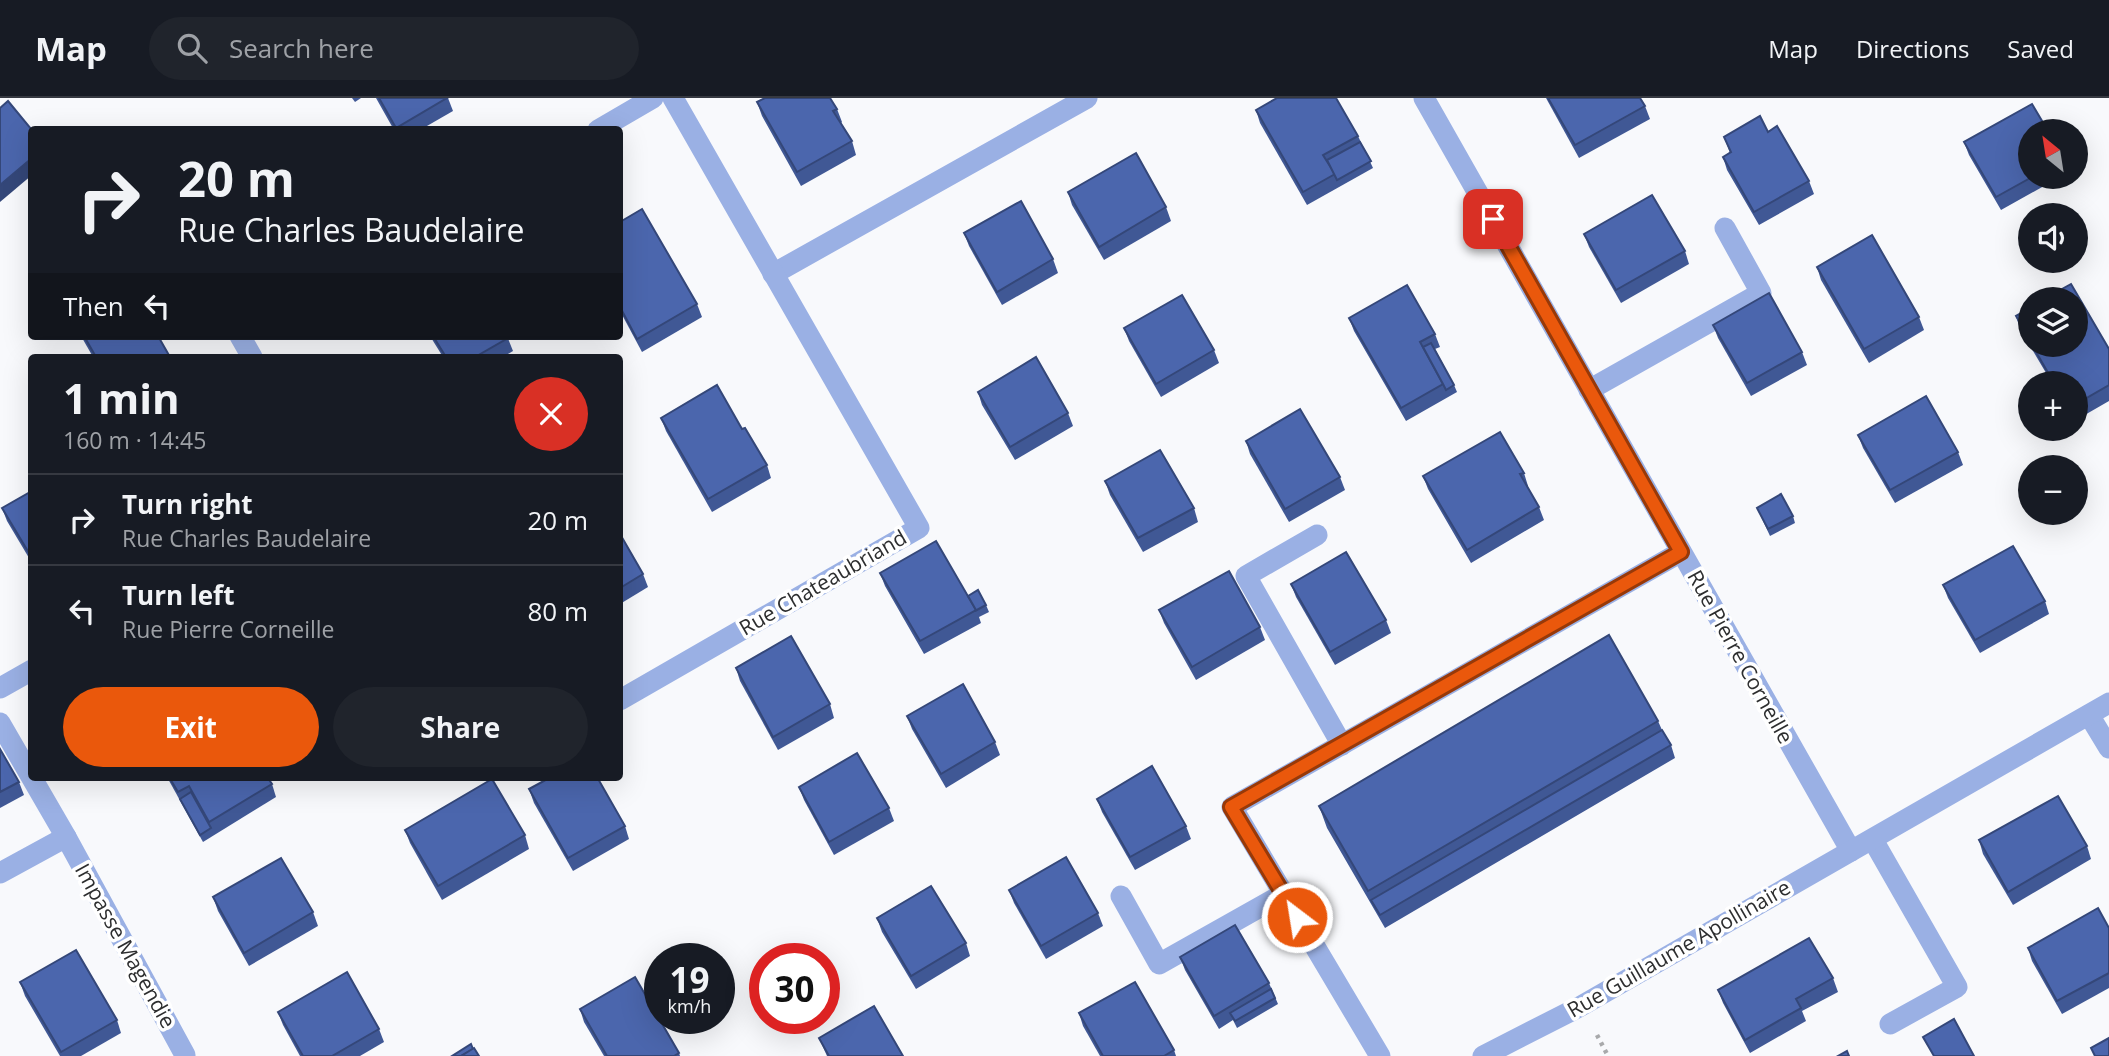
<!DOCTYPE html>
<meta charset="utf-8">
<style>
:root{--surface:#171b24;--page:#20242c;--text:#f1f3f6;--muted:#9ea1a6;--line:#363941;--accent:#ea580c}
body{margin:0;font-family:"Open Sans",sans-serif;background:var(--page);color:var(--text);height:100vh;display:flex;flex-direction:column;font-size:26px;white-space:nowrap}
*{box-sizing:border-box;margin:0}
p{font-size:23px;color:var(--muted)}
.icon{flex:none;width:38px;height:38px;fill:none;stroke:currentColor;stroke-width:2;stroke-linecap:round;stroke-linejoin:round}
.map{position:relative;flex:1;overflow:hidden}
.panel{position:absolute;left:28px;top:256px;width:595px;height:427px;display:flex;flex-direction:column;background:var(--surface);border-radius:7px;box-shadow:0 7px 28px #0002}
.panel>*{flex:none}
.hud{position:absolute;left:28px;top:28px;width:595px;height:214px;border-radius:7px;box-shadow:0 7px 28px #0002;background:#171b24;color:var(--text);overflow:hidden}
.needle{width:46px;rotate:330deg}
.tools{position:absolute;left:2018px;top:21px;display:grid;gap:14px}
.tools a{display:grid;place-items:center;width:70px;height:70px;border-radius:50%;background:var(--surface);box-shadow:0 7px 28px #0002;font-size:35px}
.speed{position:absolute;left:644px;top:845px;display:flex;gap:14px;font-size:35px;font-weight:700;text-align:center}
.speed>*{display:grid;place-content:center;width:91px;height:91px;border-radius:50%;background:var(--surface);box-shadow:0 7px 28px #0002;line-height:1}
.speed small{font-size:18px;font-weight:400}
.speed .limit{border:10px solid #d22;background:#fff;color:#111}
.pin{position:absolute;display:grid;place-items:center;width:60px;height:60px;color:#fff;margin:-30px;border-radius:14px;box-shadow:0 4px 10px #0006}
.me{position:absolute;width:77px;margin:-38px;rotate:329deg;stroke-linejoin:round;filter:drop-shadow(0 0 5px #0008)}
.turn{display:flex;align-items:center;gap:24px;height:147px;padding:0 35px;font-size:32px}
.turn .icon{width:91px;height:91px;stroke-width:2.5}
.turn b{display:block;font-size:49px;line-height:60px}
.then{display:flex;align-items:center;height:66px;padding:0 35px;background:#0003;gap:14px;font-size:26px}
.round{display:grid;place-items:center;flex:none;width:74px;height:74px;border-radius:37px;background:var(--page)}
.overview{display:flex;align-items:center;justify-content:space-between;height:119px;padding:0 35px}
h1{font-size:42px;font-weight:700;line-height:52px}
.button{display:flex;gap:14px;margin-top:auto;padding:14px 35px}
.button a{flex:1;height:80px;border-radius:42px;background:var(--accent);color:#fff;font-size:28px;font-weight:700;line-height:80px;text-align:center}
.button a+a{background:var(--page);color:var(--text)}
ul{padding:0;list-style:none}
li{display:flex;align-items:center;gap:21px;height:91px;padding:0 35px;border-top:2px solid var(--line)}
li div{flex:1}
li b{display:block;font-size:26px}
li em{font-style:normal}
header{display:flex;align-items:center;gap:42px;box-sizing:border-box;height:98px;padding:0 35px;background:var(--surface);border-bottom:2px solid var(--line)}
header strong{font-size:33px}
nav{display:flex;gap:38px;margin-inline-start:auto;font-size:24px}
.search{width:490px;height:63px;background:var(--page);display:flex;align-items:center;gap:18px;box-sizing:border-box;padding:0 24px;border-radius:38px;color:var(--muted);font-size:26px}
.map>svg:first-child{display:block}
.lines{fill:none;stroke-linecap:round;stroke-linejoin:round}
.path{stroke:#a8a9ab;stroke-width:4.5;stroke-dasharray:3.5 5;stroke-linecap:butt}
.minor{stroke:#9ab0e4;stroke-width:21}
.wall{fill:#405895}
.shaded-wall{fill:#344779}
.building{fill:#4b66ad;stroke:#344779;stroke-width:2}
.route-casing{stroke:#983908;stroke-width:18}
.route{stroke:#ea580c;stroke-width:12}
.labels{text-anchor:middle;stroke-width:7;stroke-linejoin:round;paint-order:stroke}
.street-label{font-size:21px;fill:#2d2e2f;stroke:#fff}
</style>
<header>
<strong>Map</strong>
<div class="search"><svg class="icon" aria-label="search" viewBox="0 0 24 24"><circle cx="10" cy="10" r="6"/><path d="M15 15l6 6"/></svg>Search here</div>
<nav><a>Map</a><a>Directions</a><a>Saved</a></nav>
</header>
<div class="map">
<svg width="2109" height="958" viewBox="0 0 2109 958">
<rect width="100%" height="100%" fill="#f8f9fc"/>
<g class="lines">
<path class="path" d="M1597,937L1608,958"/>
<g class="minor">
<path d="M1424,0L1851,753"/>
<path d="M598,32L653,0"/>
<path d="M773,176L1087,0"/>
<path d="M240,238L252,259"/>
<path d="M1589,292L1761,195L1725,130"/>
<path d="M1317,437L1246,478L1342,647"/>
<path d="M0,590L32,572"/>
<path d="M620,602L919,430L673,0"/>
<path d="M2089,617L2109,650"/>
<path d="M0,625L66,739"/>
<path d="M1873,742L1957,889L1890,926"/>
<path d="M0,775L66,739L185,957"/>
<path d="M1121,798L1159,866L1283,796"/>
<path d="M1380,958L1232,709L1681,454"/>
<path d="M1483,958L1581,908L2109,605"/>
</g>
</g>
<g class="wall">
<path d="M352,0H361L355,4Z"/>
<path d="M376,0H448L453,13L420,32H394Z"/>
<path d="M1546,0H1640L1645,8L1650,21L1579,60Z"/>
<path d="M757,4L837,11L842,24L841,25L852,43L856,57L801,88L762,18Z"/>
<path d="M1256,12L1358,38L1373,70L1307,107L1260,25Z"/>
<path d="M1768,34L1809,83L1814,96L1759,127L1727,72L1723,59L1730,55L1724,39Z"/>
<path d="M1964,44L2030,79H2060L2001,112L1969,57Z"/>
<path d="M1068,94L1166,109L1171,123L1104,162L1072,107Z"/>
<path d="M620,124L697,206L702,219L642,254L620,213Z"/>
<path d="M964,135L1053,161L1058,175L1002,207L969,148Z"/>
<path d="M1584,136L1685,153L1689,166L1621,205L1589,149Z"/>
<path d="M1817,169L1919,219L1924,232L1869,265L1821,182Z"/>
<path d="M2030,210V247H2076L2109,251V303L2076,322V285H2052L2020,231L2016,218Z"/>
<path d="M1349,220L1435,236L1440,249L1435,251L1454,287L1457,294L1406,323L1354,233Z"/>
<path d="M1713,227L1802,254L1807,267L1751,298L1718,240Z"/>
<path d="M1124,230L1214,252L1219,265L1161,299L1129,243Z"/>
<path d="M81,238H158L170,259H93Z"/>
<path d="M430,238H507L513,253L503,259H443Z"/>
<path d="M978,294L1068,315L1073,328L1015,362L982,307Z"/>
<path d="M661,320L742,331L767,367L771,380L712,414L666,333Z"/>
<path d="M1858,337L1958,354L1963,367L1895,405L1863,350Z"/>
<path d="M1246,343L1340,379L1345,392L1289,424L1250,356Z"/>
<path d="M1524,375L1528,388H1527L1539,409L1544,422L1471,465L1428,391L1423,378Z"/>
<path d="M1105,383L1194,410L1198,424L1143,454L1110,397Z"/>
<path d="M32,393V465L7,423L2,410Z"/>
<path d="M1757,410L1793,418L1795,425L1770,438Z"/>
<path d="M620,436L643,476L648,489L620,506Z"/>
<path d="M880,475L968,498L986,507L989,514L979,519L981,525L924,556L885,488Z"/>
<path d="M1291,486L1386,522L1391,535L1335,567L1296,499Z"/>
<path d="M1943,487L2045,503L2049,516L1980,555L1948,500Z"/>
<path d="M1159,512L1260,529L1265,542L1196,582L1164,525Z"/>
<path d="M736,570L830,606L834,620L778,652L740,583Z"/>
<path d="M907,618L995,644L1000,657L946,690L912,631Z"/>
<path d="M1658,623L1662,632L1671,647L1675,660L1385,830L1327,730L1319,708Z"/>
<path d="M0,651L19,684L24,697L0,710Z"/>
<path d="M167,679H267L272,686L276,699L203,744Z"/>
<path d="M799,689L889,710L894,723L834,757L804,702Z"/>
<path d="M529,691L625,728L629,741L573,773L534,705Z"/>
<path d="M1097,701L1186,728L1191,741L1135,772L1102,714Z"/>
<path d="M405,732L525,737L529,751L442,802L410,745Z"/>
<path d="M1979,742L2087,748L2091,761L2013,807L1983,756Z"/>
<path d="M1009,792L1098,815L1103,828L1046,861L1014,805Z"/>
<path d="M213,799L313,814L318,828L249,868L218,813Z"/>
<path d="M877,820L966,845L970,858L916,891L882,834Z"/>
<path d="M2109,830V890L2062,916L2032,863L2028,850Z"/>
<path d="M1180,859L1269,885L1278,906L1237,930L1233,922L1219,931L1185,872Z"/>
<path d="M1833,880L1838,894L1802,913L1806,923L1750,955L1723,905L1718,892Z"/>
<path d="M20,884L117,922L121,935L81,958H60L25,898Z"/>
<path d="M580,911L679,955L680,958H604L584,924Z"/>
<path d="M278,914L379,931L384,944L360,958H300L283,927Z"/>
<path d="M1079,915L1174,952L1176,958H1100L1083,928Z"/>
<path d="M819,940L903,958H827Z"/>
</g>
<path class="shaded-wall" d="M32,60V77L0,104V87Z"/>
<g class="building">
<path d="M379,0H447L396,30Z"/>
<path d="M765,0H830L837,11L833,13L852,43L797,74L757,4Z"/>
<path d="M1277,0H1336L1358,38L1323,57L1335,76L1303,94L1256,12Z"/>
<path d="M1548,0H1640L1645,8L1575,47Z"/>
<path d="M8,3L32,32V60L0,87V10Z"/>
<path d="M2032,6L2048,33H2030V79H2032L1996,99L1964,44Z"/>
<path d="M1760,18L1768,34L1777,28L1809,83L1754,114L1723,59L1731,54L1724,39Z"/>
<path d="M1360,44L1371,63L1337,82L1327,62Z"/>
<path d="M1136,55L1166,109L1099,149L1068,94Z"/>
<path d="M1652,97L1685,153L1616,192L1584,136Z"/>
<path d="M1021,103L1053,161L997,194L964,135Z"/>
<path d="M642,111L697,206L637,241L620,209V124Z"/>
<path d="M1872,137L1919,219L1864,251L1817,169Z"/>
<path d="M2071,186L2109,251V287L2076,306V285H2054L2032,247H2076V201H2044Z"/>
<path d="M1407,187L1435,236L1420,244L1443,286L1401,310L1349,220Z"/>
<path d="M1769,195L1802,254L1747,285L1713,227Z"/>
<path d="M1182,197L1214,252L1156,286L1124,230Z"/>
<path d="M2030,210V243L2016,218Z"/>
<path d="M84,238H158L170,259H96Z"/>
<path d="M433,238H507L508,240L475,259H446Z"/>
<path d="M1431,245L1454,287L1446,292L1443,286L1423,249Z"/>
<path d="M1036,259L1068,315L1010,349L978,294Z"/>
<path d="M717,287L742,331L745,330L767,367L708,401L661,320Z"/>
<path d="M1926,298L1958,354L1890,392L1858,337Z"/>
<path d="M1300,311L1340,379L1285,411L1246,343Z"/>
<path d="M1500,334L1524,375L1520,376L1539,409L1467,452L1423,378Z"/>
<path d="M1160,352L1194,410L1138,440L1105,383Z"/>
<path d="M32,393V460L2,410Z"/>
<path d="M1781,396L1793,418L1768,431L1757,410Z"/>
<path d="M620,436L643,476L620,490Z"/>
<path d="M936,443L976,512L920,543L880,475Z"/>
<path d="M2013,448L2045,503L1975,542L1943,487Z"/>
<path d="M1346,454L1386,522L1330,554L1291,486Z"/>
<path d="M1229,473L1260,529L1192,569L1159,512Z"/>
<path d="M978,492L986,507L975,513L976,512L968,498Z"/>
<path d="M1609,537L1658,623L1368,793L1319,708Z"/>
<path d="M791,538L830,606L773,639L736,570Z"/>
<path d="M963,586L995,644L941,676L907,618Z"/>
<path d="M1662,632L1671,647L1380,817L1371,802Z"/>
<path d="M0,651L19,684L0,694Z"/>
<path d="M857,655L889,710L829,744L799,689Z"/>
<path d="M1152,668L1186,728L1130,759L1097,701Z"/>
<path d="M169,679H267L272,686L209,724L189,688L178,694Z"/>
<path d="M551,679H597L625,728L568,760L529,691Z"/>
<path d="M492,681L525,737L438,788L405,732Z"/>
<path d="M191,694L211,730L200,737L180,701Z"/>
<path d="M2058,698L2087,748L2008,794L1979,742Z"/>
<path d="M1066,759L1098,815L1041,848L1009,792Z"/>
<path d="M281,760L313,814L244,855L213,799Z"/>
<path d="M931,788L966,845L911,878L877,820Z"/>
<path d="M2098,810L2109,830V875L2057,903L2028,850Z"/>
<path d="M1235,827L1269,885L1214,918L1180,859Z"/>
<path d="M1809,840L1833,880L1796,901L1801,910L1745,942L1718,892Z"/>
<path d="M76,852L117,922L61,954L20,884Z"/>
<path d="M347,874L379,931L332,958H303L278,914Z"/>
<path d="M635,879L679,955L674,958H607L580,911Z"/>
<path d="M1135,884L1174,952L1164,958H1103L1079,915Z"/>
<path d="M1271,891L1275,900L1235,923L1230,915Z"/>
<path d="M874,908L903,958H829L819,940Z"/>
<path d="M1954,921L1974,958H1934L1923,939Z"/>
<path d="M2109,940V958H2095L2091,950Z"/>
<path d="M471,946L473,951L461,958H452Z"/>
<path d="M474,950L479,958H461Z"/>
<path d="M1847,953L1849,958H1838Z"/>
</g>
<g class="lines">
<g class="route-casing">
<path id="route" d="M1297,819L1231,709L1681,454L1493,121"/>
</g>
<use href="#route" class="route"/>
</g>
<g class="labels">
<g class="street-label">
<text transform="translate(823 485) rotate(-30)" y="7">Rue Chateaubriand</text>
<text transform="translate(1740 559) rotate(61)" y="7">Rue Pierre Corneille</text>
<text transform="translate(125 848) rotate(61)" y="7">Impasse Magendie</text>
<text transform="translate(1679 851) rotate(-30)" y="7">Rue Guillaume Apollinaire</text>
</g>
</g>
</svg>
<div class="tools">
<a><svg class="needle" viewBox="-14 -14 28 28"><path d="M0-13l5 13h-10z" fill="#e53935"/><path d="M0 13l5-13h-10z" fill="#9ea1a6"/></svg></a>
<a><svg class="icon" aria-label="sound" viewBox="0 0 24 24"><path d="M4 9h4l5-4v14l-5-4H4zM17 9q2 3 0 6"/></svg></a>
<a><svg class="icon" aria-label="layers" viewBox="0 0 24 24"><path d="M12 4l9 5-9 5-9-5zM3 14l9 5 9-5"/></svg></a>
<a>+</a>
<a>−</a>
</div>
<div class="speed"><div>19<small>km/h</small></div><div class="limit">30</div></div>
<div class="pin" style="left:1493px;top:121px;background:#d93025"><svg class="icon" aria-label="arrive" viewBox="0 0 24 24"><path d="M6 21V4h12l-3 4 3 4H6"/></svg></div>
<svg class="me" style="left:1297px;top:819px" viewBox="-20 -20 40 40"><circle r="17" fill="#ea580c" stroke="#fff" stroke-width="3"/><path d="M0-11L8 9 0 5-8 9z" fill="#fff"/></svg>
<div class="hud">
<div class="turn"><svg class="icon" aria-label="right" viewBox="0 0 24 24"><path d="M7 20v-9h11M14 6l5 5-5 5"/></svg><div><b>20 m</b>Rue Charles Baudelaire</div></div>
<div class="then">Then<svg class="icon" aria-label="left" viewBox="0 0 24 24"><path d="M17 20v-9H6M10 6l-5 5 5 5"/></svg></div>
</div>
<section class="panel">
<div class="overview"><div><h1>1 min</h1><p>160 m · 14:45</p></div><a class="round" style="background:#d93025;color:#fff"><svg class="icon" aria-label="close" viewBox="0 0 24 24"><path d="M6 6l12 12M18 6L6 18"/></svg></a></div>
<ul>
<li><svg class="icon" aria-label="right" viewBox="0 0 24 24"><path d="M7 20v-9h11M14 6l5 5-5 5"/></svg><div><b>Turn right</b><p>Rue Charles Baudelaire</p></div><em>20 m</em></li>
<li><svg class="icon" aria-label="left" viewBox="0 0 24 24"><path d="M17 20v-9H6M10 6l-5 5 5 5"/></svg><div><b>Turn left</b><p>Rue Pierre Corneille</p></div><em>80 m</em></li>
</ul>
<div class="button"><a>Exit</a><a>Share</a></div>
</section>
</div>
